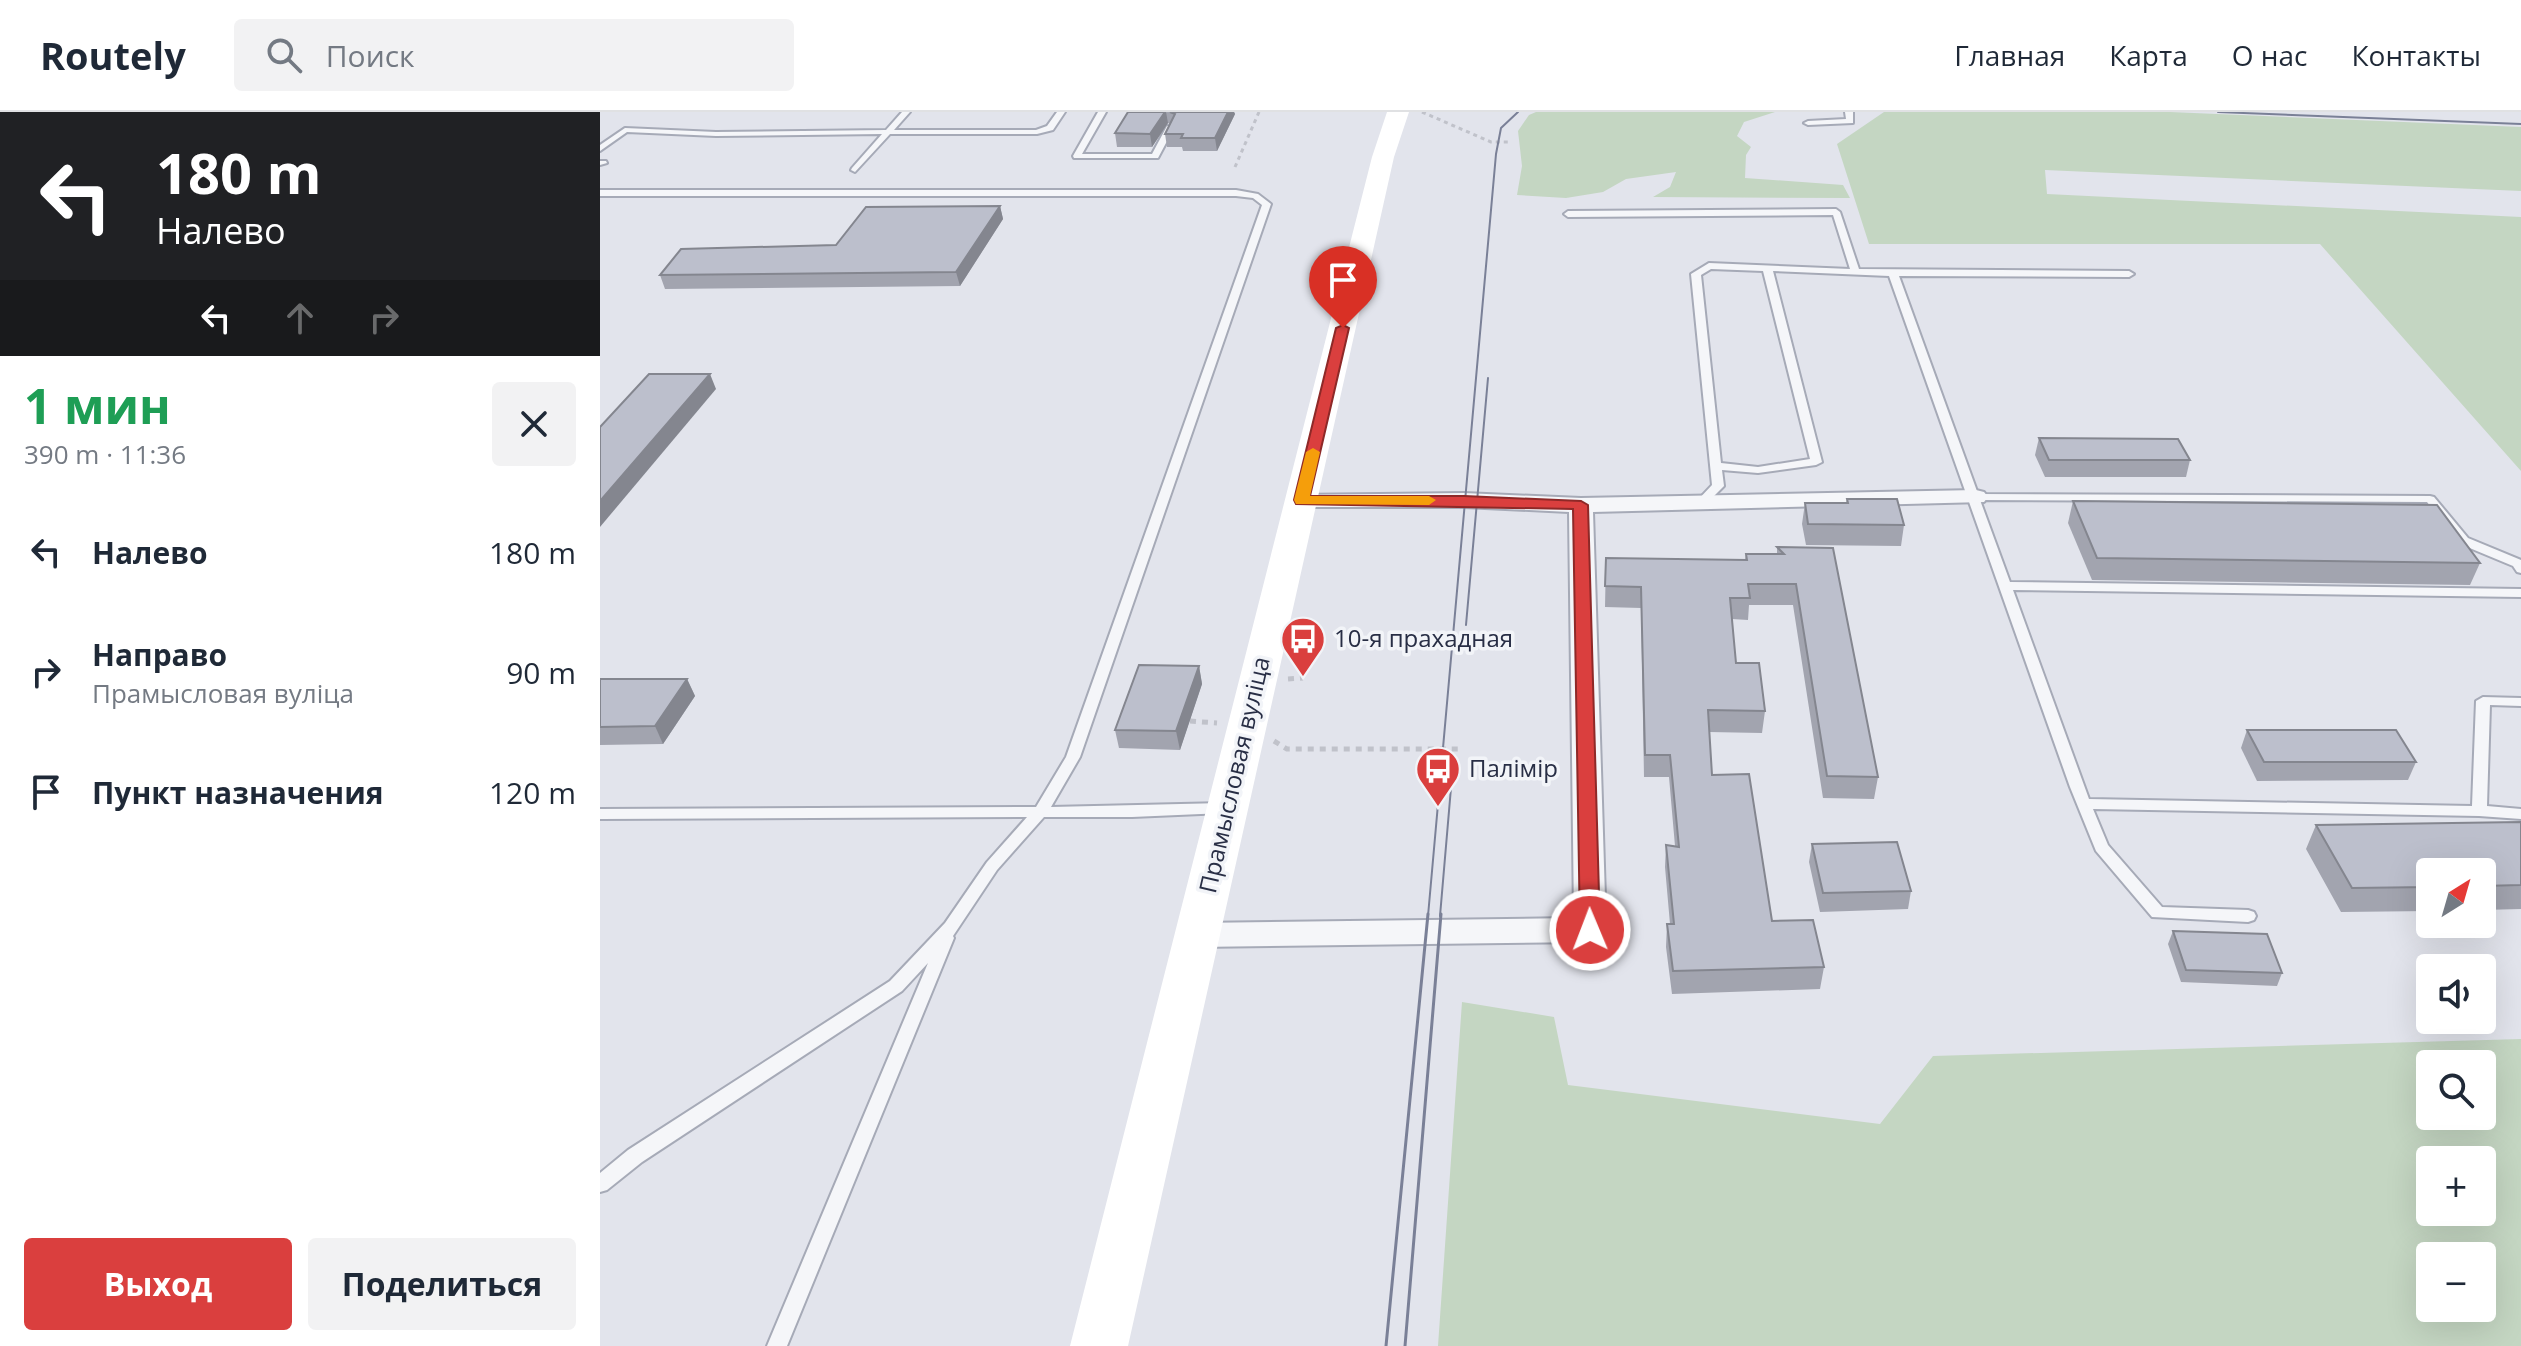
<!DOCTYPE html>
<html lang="ru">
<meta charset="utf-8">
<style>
:root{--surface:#fff;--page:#f2f2f3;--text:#1f2937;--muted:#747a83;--line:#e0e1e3;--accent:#da3f3e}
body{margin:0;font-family:"Open Sans",sans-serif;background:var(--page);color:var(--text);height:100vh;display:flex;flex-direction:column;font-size:30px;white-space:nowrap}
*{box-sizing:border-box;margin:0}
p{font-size:26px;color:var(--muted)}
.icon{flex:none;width:44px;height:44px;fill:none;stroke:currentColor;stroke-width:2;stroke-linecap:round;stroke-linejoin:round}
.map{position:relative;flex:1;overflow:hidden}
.details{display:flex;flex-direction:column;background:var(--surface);width:600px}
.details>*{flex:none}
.top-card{background:#202124;color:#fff;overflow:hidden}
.needle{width:52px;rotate:37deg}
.buttons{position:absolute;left:1816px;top:746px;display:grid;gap:16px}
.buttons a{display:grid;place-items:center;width:80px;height:80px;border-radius:8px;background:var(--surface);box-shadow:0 8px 32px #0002;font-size:40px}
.pin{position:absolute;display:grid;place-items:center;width:68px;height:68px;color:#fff;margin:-82px -34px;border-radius:50% 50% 50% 0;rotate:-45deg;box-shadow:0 0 8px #0007}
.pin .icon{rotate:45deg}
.me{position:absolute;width:88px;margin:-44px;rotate:359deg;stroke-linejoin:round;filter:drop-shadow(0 0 6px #0008)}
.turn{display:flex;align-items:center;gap:28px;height:168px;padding:0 24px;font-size:36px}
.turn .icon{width:104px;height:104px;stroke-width:2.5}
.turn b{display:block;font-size:56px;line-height:68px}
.lanes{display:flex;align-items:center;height:76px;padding:0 24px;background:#0003;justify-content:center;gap:40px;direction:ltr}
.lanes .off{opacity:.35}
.round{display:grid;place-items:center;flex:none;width:84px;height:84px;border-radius:8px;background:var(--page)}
.headline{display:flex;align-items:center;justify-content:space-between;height:136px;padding:0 24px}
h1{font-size:48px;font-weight:700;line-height:60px;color:#1e9e55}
.button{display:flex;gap:16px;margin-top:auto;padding:16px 24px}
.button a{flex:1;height:92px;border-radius:8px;background:var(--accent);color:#fff;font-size:32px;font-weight:700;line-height:92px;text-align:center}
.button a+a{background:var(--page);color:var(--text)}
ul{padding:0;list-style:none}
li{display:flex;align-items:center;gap:24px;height:120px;padding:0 24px}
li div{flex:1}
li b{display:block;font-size:30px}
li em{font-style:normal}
header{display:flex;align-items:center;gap:48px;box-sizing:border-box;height:112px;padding:0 40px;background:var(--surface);border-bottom:2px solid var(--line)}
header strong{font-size:38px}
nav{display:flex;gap:44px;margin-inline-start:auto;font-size:28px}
.search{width:560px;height:72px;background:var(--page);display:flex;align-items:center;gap:20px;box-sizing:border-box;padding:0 28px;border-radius:8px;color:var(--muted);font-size:30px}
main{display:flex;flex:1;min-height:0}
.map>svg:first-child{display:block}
.green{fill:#c4d6c2;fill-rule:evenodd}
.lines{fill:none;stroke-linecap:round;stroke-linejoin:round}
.service-casing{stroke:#a6aab7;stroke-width:4}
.minor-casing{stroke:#a6aab7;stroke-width:4}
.path-far1{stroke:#c0c2ca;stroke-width:3;stroke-dasharray:4 4;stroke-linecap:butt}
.path{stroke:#c0c2ca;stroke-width:5;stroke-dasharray:6 6;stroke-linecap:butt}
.service{fill:#f5f6f9;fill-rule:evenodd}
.minor{fill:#f5f6f9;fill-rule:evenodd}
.secondary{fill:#fff;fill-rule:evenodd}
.tram-far1{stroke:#7a8097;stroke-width:2}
.tram{stroke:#7a8097;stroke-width:3}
.wall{fill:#a2a4af}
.shaded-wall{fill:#84868f}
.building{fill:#bcbfcc;stroke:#84868f;stroke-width:2}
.route{fill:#da3f3e;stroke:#8e2928;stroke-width:2}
.slow{fill:#f59e0b}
.labels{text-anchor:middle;stroke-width:7;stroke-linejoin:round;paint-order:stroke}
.poi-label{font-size:24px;fill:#282e45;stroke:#f2f4f8;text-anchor:start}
.street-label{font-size:24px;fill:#282e45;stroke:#f2f4f8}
</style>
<header>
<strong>Routely</strong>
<div class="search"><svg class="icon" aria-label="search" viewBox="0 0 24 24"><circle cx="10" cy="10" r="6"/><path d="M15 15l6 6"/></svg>Поиск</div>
<nav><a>Главная</a><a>Карта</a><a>О нас</a><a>Контакты</a></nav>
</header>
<main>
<section class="details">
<div class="top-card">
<div class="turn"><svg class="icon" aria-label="left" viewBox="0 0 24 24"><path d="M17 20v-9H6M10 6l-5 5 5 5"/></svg><div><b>180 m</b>Налево</div></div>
<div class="lanes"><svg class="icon" aria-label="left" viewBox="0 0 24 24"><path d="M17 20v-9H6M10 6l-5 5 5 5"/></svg><svg class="icon off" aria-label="ahead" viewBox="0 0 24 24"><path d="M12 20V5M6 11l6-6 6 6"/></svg><svg class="icon off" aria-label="right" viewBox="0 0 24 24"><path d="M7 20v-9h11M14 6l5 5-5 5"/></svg></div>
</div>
<div class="headline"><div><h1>1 мин</h1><p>390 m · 11:36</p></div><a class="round"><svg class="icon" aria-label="close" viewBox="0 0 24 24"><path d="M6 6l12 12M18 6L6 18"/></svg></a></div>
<ul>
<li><svg class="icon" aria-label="left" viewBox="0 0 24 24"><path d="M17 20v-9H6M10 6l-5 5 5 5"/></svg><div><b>Налево</b></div><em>180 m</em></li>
<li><svg class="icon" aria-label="right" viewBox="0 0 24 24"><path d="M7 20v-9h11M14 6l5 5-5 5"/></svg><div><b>Направо</b><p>Прамысловая вуліца</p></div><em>90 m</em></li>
<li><svg class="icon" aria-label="arrive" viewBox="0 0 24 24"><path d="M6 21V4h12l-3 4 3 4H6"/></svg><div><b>Пункт назначения</b></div><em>120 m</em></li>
</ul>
<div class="button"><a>Выход</a><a>Поделиться</a></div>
</section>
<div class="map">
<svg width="1921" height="1234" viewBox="0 0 1921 1234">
<rect width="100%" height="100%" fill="#e2e4ec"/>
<g class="green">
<path d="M936,0H1175L1144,10L1137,24L1151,35L1146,43L1145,66L1243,73L1250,86L1053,85L1070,75L1076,60L1026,67L1003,80L966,86L917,83L922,54L918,19L929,3Z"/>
<path d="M1284,0H1570L1921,15V79L1445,58L1447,82L1921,105V359L1720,132H1269L1237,32Z"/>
<path d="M862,890L954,905L968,973L1280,1012L1333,944L1921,927V1234H838ZM1882,952V1004H1830V952ZM1830,1048H1882V1100H1830ZM1830,1144H1882V1196H1830Z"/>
</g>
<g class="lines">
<g class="service-casing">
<g id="service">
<path d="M302,0H310L294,18H436L447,14L457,0H465L453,18L437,22H290L255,60L251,58L252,56L282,22L116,24L27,20L0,39V33L25,16L116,20L286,18Z"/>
<path d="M498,0H506L482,42H552L567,14L574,16L558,46H474L473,44Z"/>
<path d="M1245,0H1253V11L1208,13L1204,11L1208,9L1246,7Z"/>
<path d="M0,49H6L7,51L0,53Z"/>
<path d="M0,78H636L658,82L671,92L480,645L451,695L624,691L631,696L624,701L532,705H444L397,758L353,824L354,826L187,1234H167L328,851L302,879L42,1050L7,1078L0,1080V1061L28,1038L290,869L345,811L387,750L427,705L0,707V697L436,695L466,645L662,93L653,86L636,84H0Z"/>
<path d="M1236,97L1240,100L1259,157L1529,159L1534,162L1529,165L1299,164L1378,382L1830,384L1834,385L1868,426L1921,448V461L1917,460L1913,454L1860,432L1827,390L1380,388L1410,470L1921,477V485L1413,478L1489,687L1872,694L1876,589L1883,585L1921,586V594L1890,593L1887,694L1921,697V707L1879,704L1493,697L1508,733L1562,795L1648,798L1654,800L1656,804L1654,808L1648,810L1552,805L1496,739L1470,675L1289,164L1173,159L1222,350L1216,353L1158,361L1122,358L1124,374L1105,393L1101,394L1095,391L1112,373L1091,162L1109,151L1250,157L1233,103L968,105L964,102L968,99ZM1111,157L1163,159L1210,347L1158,355L1121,351L1101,163Z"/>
</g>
</g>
<g class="minor-casing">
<path id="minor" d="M1376,378L1384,380L1388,385L1384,390L993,400L1006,818L1001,826L990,830L596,835L585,831L580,823L585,815L596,811L974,806L969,400L864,395H702L694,393L690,388L694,383L864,381L981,386Z"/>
</g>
<g class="path-far1">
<path d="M822,0L891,30H911"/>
<path d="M635,55L659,0"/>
</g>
<g class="path">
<path d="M688,567L703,566"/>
<path d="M590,609L617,611"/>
<path d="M674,629L687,637H863"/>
</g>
<use href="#service" class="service"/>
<use href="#minor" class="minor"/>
<path class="secondary" d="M787,0H809L794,45L528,1234H470L772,45Z"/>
<g class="tram-far1">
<path d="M1618,0L1921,12"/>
<path d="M866,513L888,266"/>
<path d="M828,804L896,42L901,16L918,0"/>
<path d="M840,804L852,664"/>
</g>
<g class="tram">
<path d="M786,1234L828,802"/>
<path d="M805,1234L841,802"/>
</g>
</g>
<g class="wall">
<path d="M528,0H634L635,2L617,39H583L582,35H567L565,22L570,12L568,11L552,35H517L515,21Z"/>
<path d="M400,94L403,107L360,174L65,177L60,163L236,133Z"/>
<path d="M1439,326L1590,348L1586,365H1445L1435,343Z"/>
<path d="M1247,387L1304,413L1301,434L1206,433L1202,412L1205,391H1246Z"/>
<path d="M1473,389L1880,451L1870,473L1492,468L1468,411Z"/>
<path d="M1177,435L1233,436L1278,665L1274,687L1223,686L1193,493H1149L1148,508L1132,507L1136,551L1165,599L1162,621L1109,620L1112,663L1172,809L1224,855L1220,877L1072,882L1066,835L1067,812H1070L1065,755L1066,733L1075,734L1069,665H1044L1041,496L1005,495L1006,446L1145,448L1146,442H1177Z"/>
<path d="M599,554L602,572L580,638L519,636L515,618Z"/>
<path d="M0,567H87L95,584L63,632L0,633Z"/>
<path d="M1647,618L1816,650L1808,668L1657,669L1641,636Z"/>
<path d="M1921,710V797L1882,798V760H1830V799L1741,800L1706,737L1716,713Z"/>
<path d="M1212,732L1311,779L1308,797L1220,800L1209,750Z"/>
<path d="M1573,819L1682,861L1677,874L1581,870L1568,832Z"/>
</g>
<g class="shaded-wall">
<path d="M565,0H566L568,11L552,35L550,22Z"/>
<path d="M628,0H634L635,2L617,39L615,26Z"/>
<path d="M400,94L403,107L360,174L356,160Z"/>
<path d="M110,262L116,277L0,415V389Z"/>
<path d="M599,554L602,572L580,638L576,619Z"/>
<path d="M87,567L95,584L63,632L55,614Z"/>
</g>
<g class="building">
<path d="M528,0H565L550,22L515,21Z"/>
<path d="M570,0H628L615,26H581L583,22H565L575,2Z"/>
<path d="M400,94L356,160L60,163L81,137L236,133L266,95Z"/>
<path d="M49,262H110L0,389V315Z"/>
<path d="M1439,326L1578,327L1590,348H1449Z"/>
<path d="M1247,387H1297L1304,413L1208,412L1205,391H1248Z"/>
<path d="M1473,389L1837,393L1880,451L1497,446Z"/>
<path d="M1177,435L1233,436L1278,665L1227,664L1196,472H1148L1150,486H1130L1136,551H1159L1165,599L1108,598L1112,663L1149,662L1172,809L1213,808L1224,855L1073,859L1067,812H1074L1066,733L1079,735L1070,643H1045L1041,475L1005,474L1006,446L1147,448L1146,442H1184Z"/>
<path d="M539,553L599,554L576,619L515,618Z"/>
<path d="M0,567H87L55,614L0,615Z"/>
<path d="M1647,618H1796L1816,650H1664Z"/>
<path d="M1921,710V773L1882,774V760H1830V775L1752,776L1716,713Z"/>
<path d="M1297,730L1311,779L1223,781L1212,732Z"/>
<path d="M1573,819L1667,822L1682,861L1586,858Z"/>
</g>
<path class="route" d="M743,213L749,216L710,384H864L981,389L988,393L1000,818L997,824H983L980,818L973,397L696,392L694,388L736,216Z"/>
<path class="slow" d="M713,336L720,340L710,384H829L836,388L829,393L696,392L694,388L706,340Z"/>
<defs>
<g id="bus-pin" transform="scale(2.3)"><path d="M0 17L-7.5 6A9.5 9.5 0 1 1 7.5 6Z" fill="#da3f3e" stroke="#f2f4f8"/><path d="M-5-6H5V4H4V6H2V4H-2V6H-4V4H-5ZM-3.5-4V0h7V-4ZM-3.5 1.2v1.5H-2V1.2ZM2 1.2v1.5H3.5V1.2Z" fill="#fff"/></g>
</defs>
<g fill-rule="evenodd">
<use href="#bus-pin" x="703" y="527"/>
<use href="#bus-pin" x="838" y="657"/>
</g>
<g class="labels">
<g class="poi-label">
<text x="734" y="535">10-я прахадная</text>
<text x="869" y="665">Палімір</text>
</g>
<g class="street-label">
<text transform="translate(635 663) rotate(-77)" y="8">Прамысловая вуліца</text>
</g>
</g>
</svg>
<div class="buttons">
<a><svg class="needle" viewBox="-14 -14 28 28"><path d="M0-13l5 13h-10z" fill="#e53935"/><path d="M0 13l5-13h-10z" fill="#747a83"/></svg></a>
<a><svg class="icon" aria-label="sound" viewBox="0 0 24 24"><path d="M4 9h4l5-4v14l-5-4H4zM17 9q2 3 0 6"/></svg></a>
<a><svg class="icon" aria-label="search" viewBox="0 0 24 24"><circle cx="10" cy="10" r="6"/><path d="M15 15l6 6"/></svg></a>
<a>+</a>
<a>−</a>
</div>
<div class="pin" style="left:743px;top:216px;background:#d93025"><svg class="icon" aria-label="arrive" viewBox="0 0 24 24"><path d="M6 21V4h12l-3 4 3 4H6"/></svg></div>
<svg class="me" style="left:990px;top:818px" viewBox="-20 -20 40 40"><circle r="17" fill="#da3f3e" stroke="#fff" stroke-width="3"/><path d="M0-11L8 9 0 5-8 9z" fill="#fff"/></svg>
</div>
</main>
